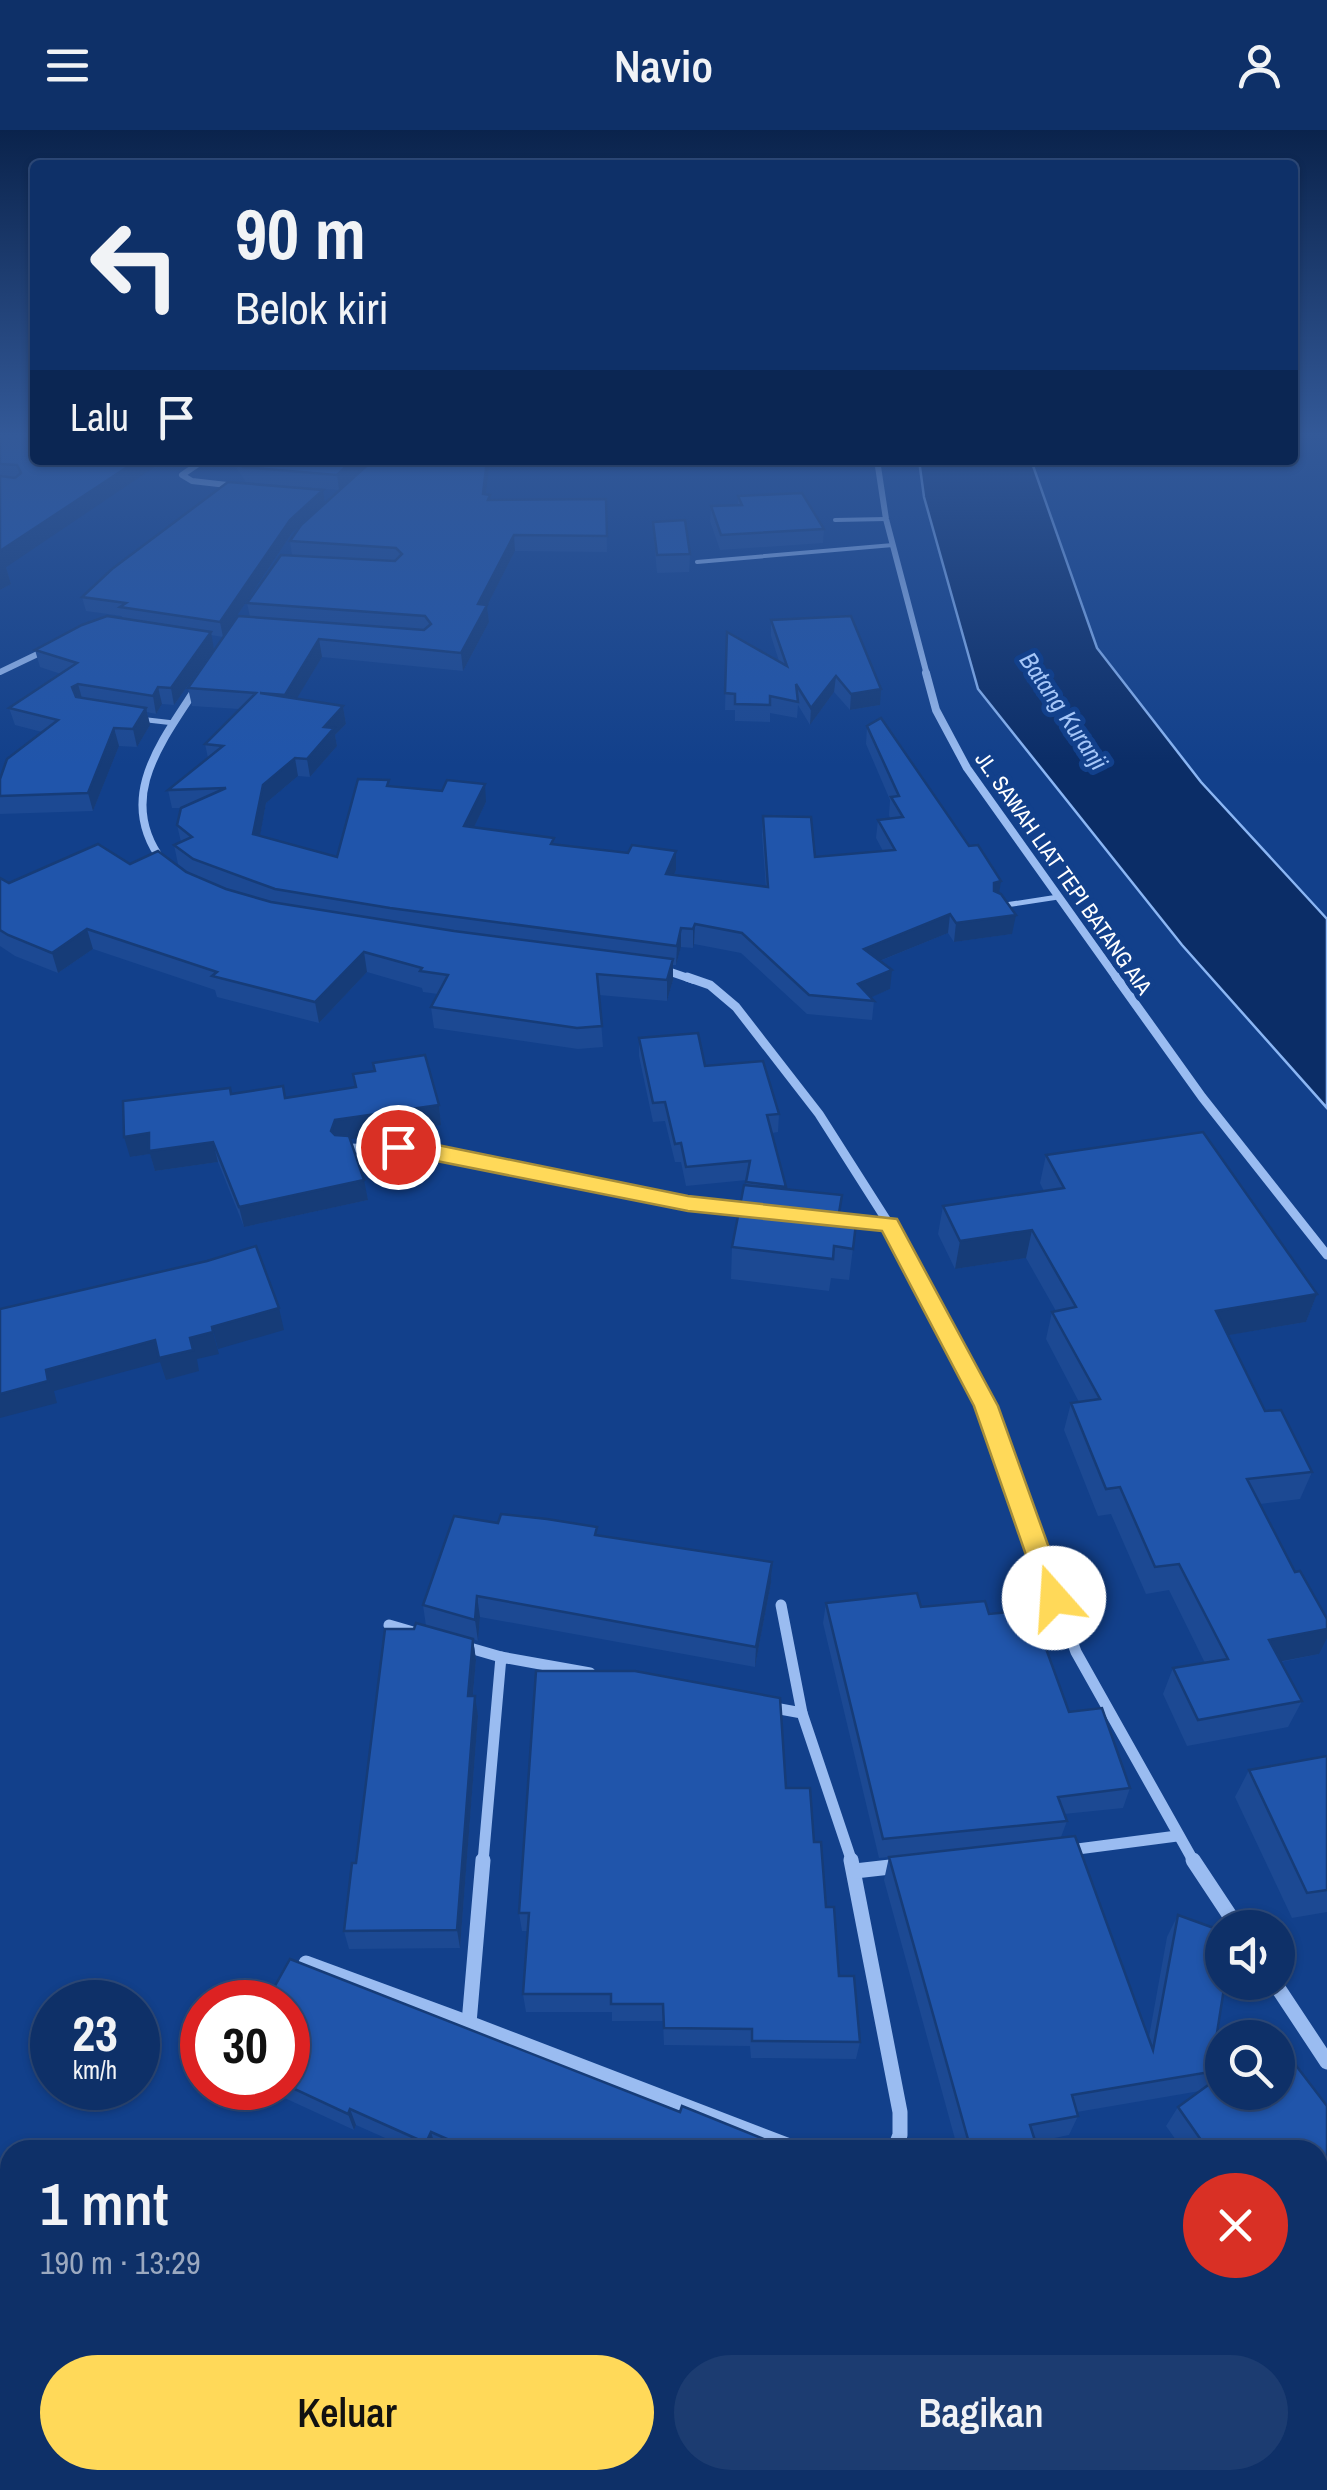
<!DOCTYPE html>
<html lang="id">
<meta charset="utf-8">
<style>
:root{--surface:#0e3068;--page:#1c3c71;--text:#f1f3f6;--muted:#9ba9c0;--line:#2e4b7c;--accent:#ffd959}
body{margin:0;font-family:"Archivo Narrow",sans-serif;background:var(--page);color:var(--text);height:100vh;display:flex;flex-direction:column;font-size:38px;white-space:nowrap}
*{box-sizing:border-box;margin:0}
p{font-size:32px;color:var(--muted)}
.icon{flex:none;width:55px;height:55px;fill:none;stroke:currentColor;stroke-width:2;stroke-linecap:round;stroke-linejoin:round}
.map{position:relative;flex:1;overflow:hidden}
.details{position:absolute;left:0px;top:2010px;width:1328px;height:350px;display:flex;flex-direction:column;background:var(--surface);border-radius:30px 30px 0 0;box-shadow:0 2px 8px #0004,0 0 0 2px var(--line)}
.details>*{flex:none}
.hud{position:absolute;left:30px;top:30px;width:1268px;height:305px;border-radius:10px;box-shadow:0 2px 8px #0004,0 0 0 2px var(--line);background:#0e3068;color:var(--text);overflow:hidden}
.fabs{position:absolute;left:1205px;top:1780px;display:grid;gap:20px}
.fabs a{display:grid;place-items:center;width:90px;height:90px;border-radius:50%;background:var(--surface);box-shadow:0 2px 8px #0004,0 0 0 2px var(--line);font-size:50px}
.speed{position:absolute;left:30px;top:1850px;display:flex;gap:20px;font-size:50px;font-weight:700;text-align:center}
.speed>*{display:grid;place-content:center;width:130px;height:130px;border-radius:50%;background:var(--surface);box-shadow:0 2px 8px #0004,0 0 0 2px var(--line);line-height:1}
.speed small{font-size:25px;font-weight:400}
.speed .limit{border:15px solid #d22;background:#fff;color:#111}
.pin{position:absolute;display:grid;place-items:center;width:85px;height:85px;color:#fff;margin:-42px;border:5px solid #fff;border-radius:50%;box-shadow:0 2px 10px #0007}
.me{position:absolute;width:110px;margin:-55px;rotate:341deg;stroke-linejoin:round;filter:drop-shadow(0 0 8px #0008)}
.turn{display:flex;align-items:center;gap:35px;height:210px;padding:0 40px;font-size:45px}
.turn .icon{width:130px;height:130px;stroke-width:2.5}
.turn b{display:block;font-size:70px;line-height:85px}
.then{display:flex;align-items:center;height:95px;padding:0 40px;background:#0003;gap:20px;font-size:38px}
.round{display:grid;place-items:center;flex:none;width:105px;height:105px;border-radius:52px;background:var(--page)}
.overview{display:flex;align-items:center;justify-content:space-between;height:170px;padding:0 40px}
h1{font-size:60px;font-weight:600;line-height:75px}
.cta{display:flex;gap:20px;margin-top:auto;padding:20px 40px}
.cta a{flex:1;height:115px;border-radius:60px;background:var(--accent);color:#111;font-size:40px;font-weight:600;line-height:115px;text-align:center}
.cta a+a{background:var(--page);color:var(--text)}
header{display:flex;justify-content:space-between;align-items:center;height:130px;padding:0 40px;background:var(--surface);font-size:45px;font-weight:600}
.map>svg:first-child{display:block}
.water{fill:#0b2d67;stroke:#8bb6f4;stroke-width:2.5}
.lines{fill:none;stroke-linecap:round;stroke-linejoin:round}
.lane-far1{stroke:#9abcf1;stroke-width:4}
.lane{stroke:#9abcf1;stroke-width:5}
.street-far4{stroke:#9abcf1;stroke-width:6}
.street-far3{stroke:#9abcf1;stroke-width:8}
.street-far2{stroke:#9abcf1;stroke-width:9}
.street-far1{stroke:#9abcf1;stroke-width:11}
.street{stroke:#9abcf1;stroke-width:15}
.wall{fill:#1c4993}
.shaded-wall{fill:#163c78}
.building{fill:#2055ab;stroke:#163c78;stroke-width:2.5}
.route{fill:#ffd959;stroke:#a68d3a;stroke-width:2.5}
.labels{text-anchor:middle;stroke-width:10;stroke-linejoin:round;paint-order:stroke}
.far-street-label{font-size:22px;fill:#fff;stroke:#12408b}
.far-water-label{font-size:25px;font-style:italic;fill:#a5c6f8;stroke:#12408b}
</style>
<header><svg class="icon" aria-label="menu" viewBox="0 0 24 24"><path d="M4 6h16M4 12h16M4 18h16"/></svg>Navio<svg class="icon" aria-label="person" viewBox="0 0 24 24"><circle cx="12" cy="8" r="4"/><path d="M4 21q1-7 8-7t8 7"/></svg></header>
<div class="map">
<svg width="1327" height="2360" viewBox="0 0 1327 2360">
<rect width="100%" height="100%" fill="#12408b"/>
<path class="water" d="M919,330H1031L1097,518L1201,652L1327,789V978L1182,815L978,559L924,367Z"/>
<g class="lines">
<g class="lane-far1">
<path d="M835,390L886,389"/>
<path d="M697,432L893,415"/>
</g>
<g class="lane">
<path d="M139,589L174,593"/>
<path d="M999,776L1058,767"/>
</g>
<g class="street-far4">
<path d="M204,330L182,345L192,351L236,356"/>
<path d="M877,330L886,389L927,545"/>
<path d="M0,542L46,520"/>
</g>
<g class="street-far3">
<path d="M926,543L936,580L967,638L1118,850"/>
<path d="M163,732C116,670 159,615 195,560"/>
<path d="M662,839L694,850"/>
</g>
<g class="street-far2">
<path d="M687,847L710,855L736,877L819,984L889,1094L966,1238"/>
<path d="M1116,847L1202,967L1327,1125"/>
<path d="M342,1018L423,1019L558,1050L749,1081"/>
<path d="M845,1090L889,1094"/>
</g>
<g class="street-far1">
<path d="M964,1235L986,1276L1076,1522L1194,1732"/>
<path d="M781,1475L802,1583"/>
<path d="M389,1495L413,1502"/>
<path d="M463,1516L501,1527"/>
<path d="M769,1577L802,1583L852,1732"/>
<path d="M1070,1720L1177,1706"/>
<path d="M483,1732L501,1527L590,1543"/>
</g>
<g class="street">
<path d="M483,1730L469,1893L800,2020"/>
<path d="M851,1730L900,1982V2005L894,2020"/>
<path d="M1193,1730L1238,1798"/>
<path d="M855,1741L899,1736"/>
<path d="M306,1833L469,1893"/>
<path d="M1274,1852L1327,1932"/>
</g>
</g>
<g class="wall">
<path d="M0,304H35L6,437L11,454L0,460Z"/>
<path d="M231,330H372L339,360L246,352Z"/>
<path d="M373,330H490L486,365L490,370L606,369L607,422L515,421L487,476L489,492L463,541L322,527L296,569L343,576L346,594L335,605L337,616L310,647L298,646L266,673L260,706L337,727L389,650V656L486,672L474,697L554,714L628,723L676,721V740L674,745L766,757L762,705L763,686L815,727L883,721L876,708L878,690L890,688L889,685L890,670L866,614L867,596L999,763L1012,804L954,812L948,803L880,831L890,859L871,867L874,871L872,890L807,884L741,823L694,814L693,818L681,817L676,835H673V850L667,871L599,865L603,917L578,919L434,898L431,877L438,864L423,862L422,858L367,842L319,893L217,867L215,860L93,819L58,843L15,826L0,816V748L9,753L130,734L186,742L191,744L178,734L174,715L181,712L177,695L181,678H172L168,660L208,628L205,614L239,579L192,576L188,558L250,487L247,473L292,425L290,411L300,396L292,403L223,507L211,505L214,519L174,575L162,574L156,584L147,582L150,595L137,617L119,616L93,681L0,684V649L42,602L15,595L9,578L61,544L40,537L35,520L122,489V486L86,481L82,467L323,360L325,373Z"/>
<path d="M738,366L824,399L823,413L720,420L710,391L711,376L738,375Z"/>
<path d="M653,392L690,424L689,442L657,443L654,410Z"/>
<path d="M771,490L880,575L850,580L834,562L810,595L798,575L797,588L770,583V592L735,591V580H725L727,502L779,531L771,506Z"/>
<path d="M639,908L705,936L779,984L778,1002L772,1003L786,1060L840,1083L857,1085L849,1150L831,1148L829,1161L731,1149L732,1117L747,1050L686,1056L681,1032H675L665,991L653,992L639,926Z"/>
<path d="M232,964L439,975L441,995L350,1009L368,1070L244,1097L218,1032L155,1041L150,1024L130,1027Z"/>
<path d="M1046,1025L1317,1164L1306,1192L1228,1205L1265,1281L1312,1342L1300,1369L1260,1374L1319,1524L1281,1532L1302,1571L1288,1597L1187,1616L1163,1564L1173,1538L1205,1533L1169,1460L1146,1464L1111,1384L1098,1386L1064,1300L1071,1273L1079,1272L1046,1209L1052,1182L1056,1181L1026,1128L955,1139L938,1104L943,1076L1044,1061L1040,1053Z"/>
<path d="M498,1393L597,1406L772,1432L771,1453L755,1537L480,1487L478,1511L473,1509L476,1530L473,1566L478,1586L460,1818L349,1819L344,1801L356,1733L414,1499L426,1496L423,1475Z"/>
<path d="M826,1473L921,1477L989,1484L1130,1658L1123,1678L1064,1684L1067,1691L1061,1707L1149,1907L1167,1807L1178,1785L1214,1922L1222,1917V1962L1327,1976V2275L1318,2260V2020H1183L1166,1996L1178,1977L1200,1961L1077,1982L1078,1986L1069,2005L1035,2012L1038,2020H958L884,1750L889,1727L928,1723L879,1728L823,1493Z"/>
<path d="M1327,1626V1782L1292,1788L1235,1667L1249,1640Z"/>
<path d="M786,1658L814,1712L839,1846L860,1912L856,1929L751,1928L750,1916L664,1915L663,1891H612V1882H526L523,1864L527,1801H522L519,1783Z"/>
<path d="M288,1872L680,1982L791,2020H440L436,2018L435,2020H412L356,1995L354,2000L263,1958H288Z"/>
</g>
<g class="shaded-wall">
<path d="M138,330H165L2,440L6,437L11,454L0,460V421Z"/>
<path d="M353,330H372L339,360L337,345Z"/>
<path d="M487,330H490L484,381L483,364Z"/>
<path d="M323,360L325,373L292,403L223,507L220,492L290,390Z"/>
<path d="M514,405L515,421L487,476L489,492L463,541L461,523L478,474Z"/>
<path d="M211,502L214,519L174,575L171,558Z"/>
<path d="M319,509L322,527L288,583L285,565Z"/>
<path d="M836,546L834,562L810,595L811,578Z"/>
<path d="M78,554L83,572L77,575L72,557Z"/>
<path d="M158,557L162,574L156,584L153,566Z"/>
<path d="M881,559L880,575L850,580L851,564Z"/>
<path d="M343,576L346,594L335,605L337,616L310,647L307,629L324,597Z"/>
<path d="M146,578L150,595L137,617L133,599Z"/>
<path d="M114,598L119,616L93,681L88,663Z"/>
<path d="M295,628L298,646L266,673L257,723L253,704L263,655Z"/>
<path d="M485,654L486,672L466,714L464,696Z"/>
<path d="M676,721V740L666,763V744Z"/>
<path d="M1001,751L998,770L991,772L994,753Z"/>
<path d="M950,784L948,803L862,838L864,819Z"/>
<path d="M1016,785L1012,804L954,812L956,793Z"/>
<path d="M695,794L694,814L693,818V799Z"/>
<path d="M681,798V817L676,835L677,816Z"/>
<path d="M87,799L93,819L58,843L52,823Z"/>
<path d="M364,822L367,842L319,893L315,872Z"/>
<path d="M673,829V850L667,871V850Z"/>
<path d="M892,840L890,859L865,870L858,854Z"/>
<path d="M439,975L441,995L339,1011L331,1001L335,990Z"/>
<path d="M149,1003L213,1012L218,1032L155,1041L150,1024L130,1027L124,1007Z"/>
<path d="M364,1050L368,1070L244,1097L239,1077Z"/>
<path d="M1032,1100L1026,1128L955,1139L960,1111Z"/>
<path d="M1317,1164L1306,1192L1206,1209L1216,1181Z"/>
<path d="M279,1178L284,1200L218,1219L212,1197Z"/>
<path d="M213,1202L219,1224L197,1229L199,1241L166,1250L160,1232L54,1261L57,1273L0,1288V1264L46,1240L155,1210L190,1208Z"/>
<path d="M772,1432L771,1453L755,1537L756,1517Z"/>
<path d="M477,1466L480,1487L478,1511L475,1490Z"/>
<path d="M1327,1499V1508L1319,1524L1257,1536L1269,1510Z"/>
<path d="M473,1509L476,1530L471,1586L468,1566Z"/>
<path d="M475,1566L478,1586L460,1818L457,1800Z"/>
<path d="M350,1979L356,1995L354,2000L348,1984Z"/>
<path d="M431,2002L436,2018L435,2020H429L426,2013Z"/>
</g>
<g class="building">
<path d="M0,304H35V330H138L0,421V346L15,348L21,343L17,335L0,334Z"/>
<path d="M239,330H353L337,345L243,337Z"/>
<path d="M373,330H487L483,364L490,365L488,370L606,369L607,406L514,405L478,474L487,475L461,523L319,509L285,565L260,563L343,576L324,597L334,598L307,629L295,628L263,655L253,704L337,727L358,649L389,650L387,656L442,661L447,650L485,654L464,696L554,708L551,714L628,723L632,715L676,721L666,744L768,757L763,686L811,687L815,727L895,720L878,690L903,687L891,667L899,666L867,596L881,588L969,716L978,715L1001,751L994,753V761L1001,764L1016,785L956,793L950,784L864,819L892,840L858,854L874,871L809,865L742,803L695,794L693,799L681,798L677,816L390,778L275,759L193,729L174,715L192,707L177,695L181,678L226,658L168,660L223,616L205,614L256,563L188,558L238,486L424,500L431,494L425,486L247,473L281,425L395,431L402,424L396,418L290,411L301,395Z"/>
<path d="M228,352L323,360L290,390L220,492L120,477L126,473L82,467L112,439Z"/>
<path d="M802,363L824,399L721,405L711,376L742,375L738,366Z"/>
<path d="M685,390L690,424L657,425L653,392Z"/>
<path d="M107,486L211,502L171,558L158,557L153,566L78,554L72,557L76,567L146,578L133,599L114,598L88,663L0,666V649L7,629L58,590L9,578L77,533L35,520L82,495Z"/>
<path d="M851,486L881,559L851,564L836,546L811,578L796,554L798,572L770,566V575L735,574V564L725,563L727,502L787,536L771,490Z"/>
<path d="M98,714L130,734L158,721L186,742L226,759L271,772L454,801L673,829L667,850L597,844L602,896L577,898L431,877L448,845L420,841L422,838L364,822L315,872L212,846L217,842L87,799L52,823L8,805L0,800V748L9,753Z"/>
<path d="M698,903L705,936L763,931L779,984L767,985L786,1057L746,1052L750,1031L686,1037L681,1013L675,1014L665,972L653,973L639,908Z"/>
<path d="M425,925L439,975L335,990L331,1001L335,1005L349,1006L364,1050L239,1077L213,1012L149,1021V1003L124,1007L123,971L230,958L231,964L283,956L285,968L356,957L353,944L375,941L373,933Z"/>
<path d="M1203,1002L1317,1164L1216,1181L1265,1281L1281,1280L1312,1342L1247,1349L1295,1442L1300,1441L1327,1489V1499L1269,1510L1302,1571L1198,1590L1173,1538L1228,1529L1179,1434L1155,1437L1120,1357L1106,1359L1071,1273L1100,1269L1052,1182L1076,1177L1032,1100L960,1111L943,1076L1064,1058L1046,1025Z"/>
<path d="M744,1055L842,1065L839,1083L857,1085L853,1119L834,1116L833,1129L732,1117Z"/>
<path d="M256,1116L279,1178L212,1197L213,1202L190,1208L193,1220L159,1228L155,1210L46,1240L48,1251L0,1264V1179L207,1131Z"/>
<path d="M501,1384L547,1389L597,1397L595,1405L772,1432L756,1517L477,1466L475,1490L423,1475L454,1386L498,1393Z"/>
<path d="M917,1463L921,1477L985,1471L989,1484L1032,1480L1069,1582L1102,1578L1130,1658L1058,1667L1067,1691L883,1709L826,1473Z"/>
<path d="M416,1493L473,1509L468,1566H475L457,1800L344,1801L352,1733H356L385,1499H414Z"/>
<path d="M536,1541H635L780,1568L786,1658H810L814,1712H821L826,1777H834L839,1846H854L860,1912L752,1911V1899L664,1898L663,1874H611V1864H523L529,1783H519Z"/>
<path d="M1327,1626V1760L1307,1763L1249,1640Z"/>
<path d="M1075,1706L1153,1920L1178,1785L1222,1801V1852H1225L1214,1922L1222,1917V1940L1072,1965L1078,1986L1030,1995L1038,2020H971L889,1727Z"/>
<path d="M290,1829L680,1982L682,1976L791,2020H472L431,2002L426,2013L350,1979L348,1984L288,1956V1872H266Z"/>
<path d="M1262,1892L1274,1908H1237Z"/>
<path d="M1278,1912L1327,1976V2234L1318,2219V2020H1208L1178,1977L1222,1945V1962H1278Z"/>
<path d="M1131,2010L1138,2020H1116Z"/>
</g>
<linearGradient id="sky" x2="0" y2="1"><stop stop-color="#0a234c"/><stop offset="0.48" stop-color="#335998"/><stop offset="1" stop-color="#335998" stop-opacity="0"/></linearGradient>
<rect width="1327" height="635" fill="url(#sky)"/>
<path class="route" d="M398,1010L423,1012L688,1066L897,1089L998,1276L1067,1468L1063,1475L1054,1479L1045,1475L1041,1468L974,1276L882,1101L688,1081L391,1022L388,1017Z"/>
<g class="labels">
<g class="far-street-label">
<text transform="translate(1064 743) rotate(55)" y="8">JL. SAWAH LIAT TEPI BATANG AIA</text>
</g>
<g class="far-water-label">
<text transform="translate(1064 581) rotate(56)" y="9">Batang Kuranji</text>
</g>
</g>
</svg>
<div class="fabs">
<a><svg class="icon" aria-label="sound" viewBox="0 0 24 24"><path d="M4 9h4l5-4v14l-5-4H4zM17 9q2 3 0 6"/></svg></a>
<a><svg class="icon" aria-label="search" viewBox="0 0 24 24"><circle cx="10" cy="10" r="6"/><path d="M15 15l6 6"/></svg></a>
</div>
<div class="speed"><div>23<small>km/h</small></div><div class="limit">30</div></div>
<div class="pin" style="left:398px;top:1017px;background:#d93025"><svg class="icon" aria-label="arrive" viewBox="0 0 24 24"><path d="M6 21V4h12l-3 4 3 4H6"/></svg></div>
<svg class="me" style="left:1054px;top:1468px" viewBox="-20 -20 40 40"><circle r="19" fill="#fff"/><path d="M0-13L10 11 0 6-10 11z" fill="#ffd959"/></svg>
<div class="hud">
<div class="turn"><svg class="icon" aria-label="left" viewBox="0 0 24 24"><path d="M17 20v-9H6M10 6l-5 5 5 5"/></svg><div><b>90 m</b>Belok kiri</div></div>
<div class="then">Lalu<svg class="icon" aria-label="arrive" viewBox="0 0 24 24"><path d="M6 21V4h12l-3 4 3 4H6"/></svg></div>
</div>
<section class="details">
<div class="overview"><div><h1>1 mnt</h1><p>190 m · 13:29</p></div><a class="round" style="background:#d93025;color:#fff"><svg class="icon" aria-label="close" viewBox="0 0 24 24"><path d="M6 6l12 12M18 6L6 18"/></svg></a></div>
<div class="cta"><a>Keluar</a><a>Bagikan</a></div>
</section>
</div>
